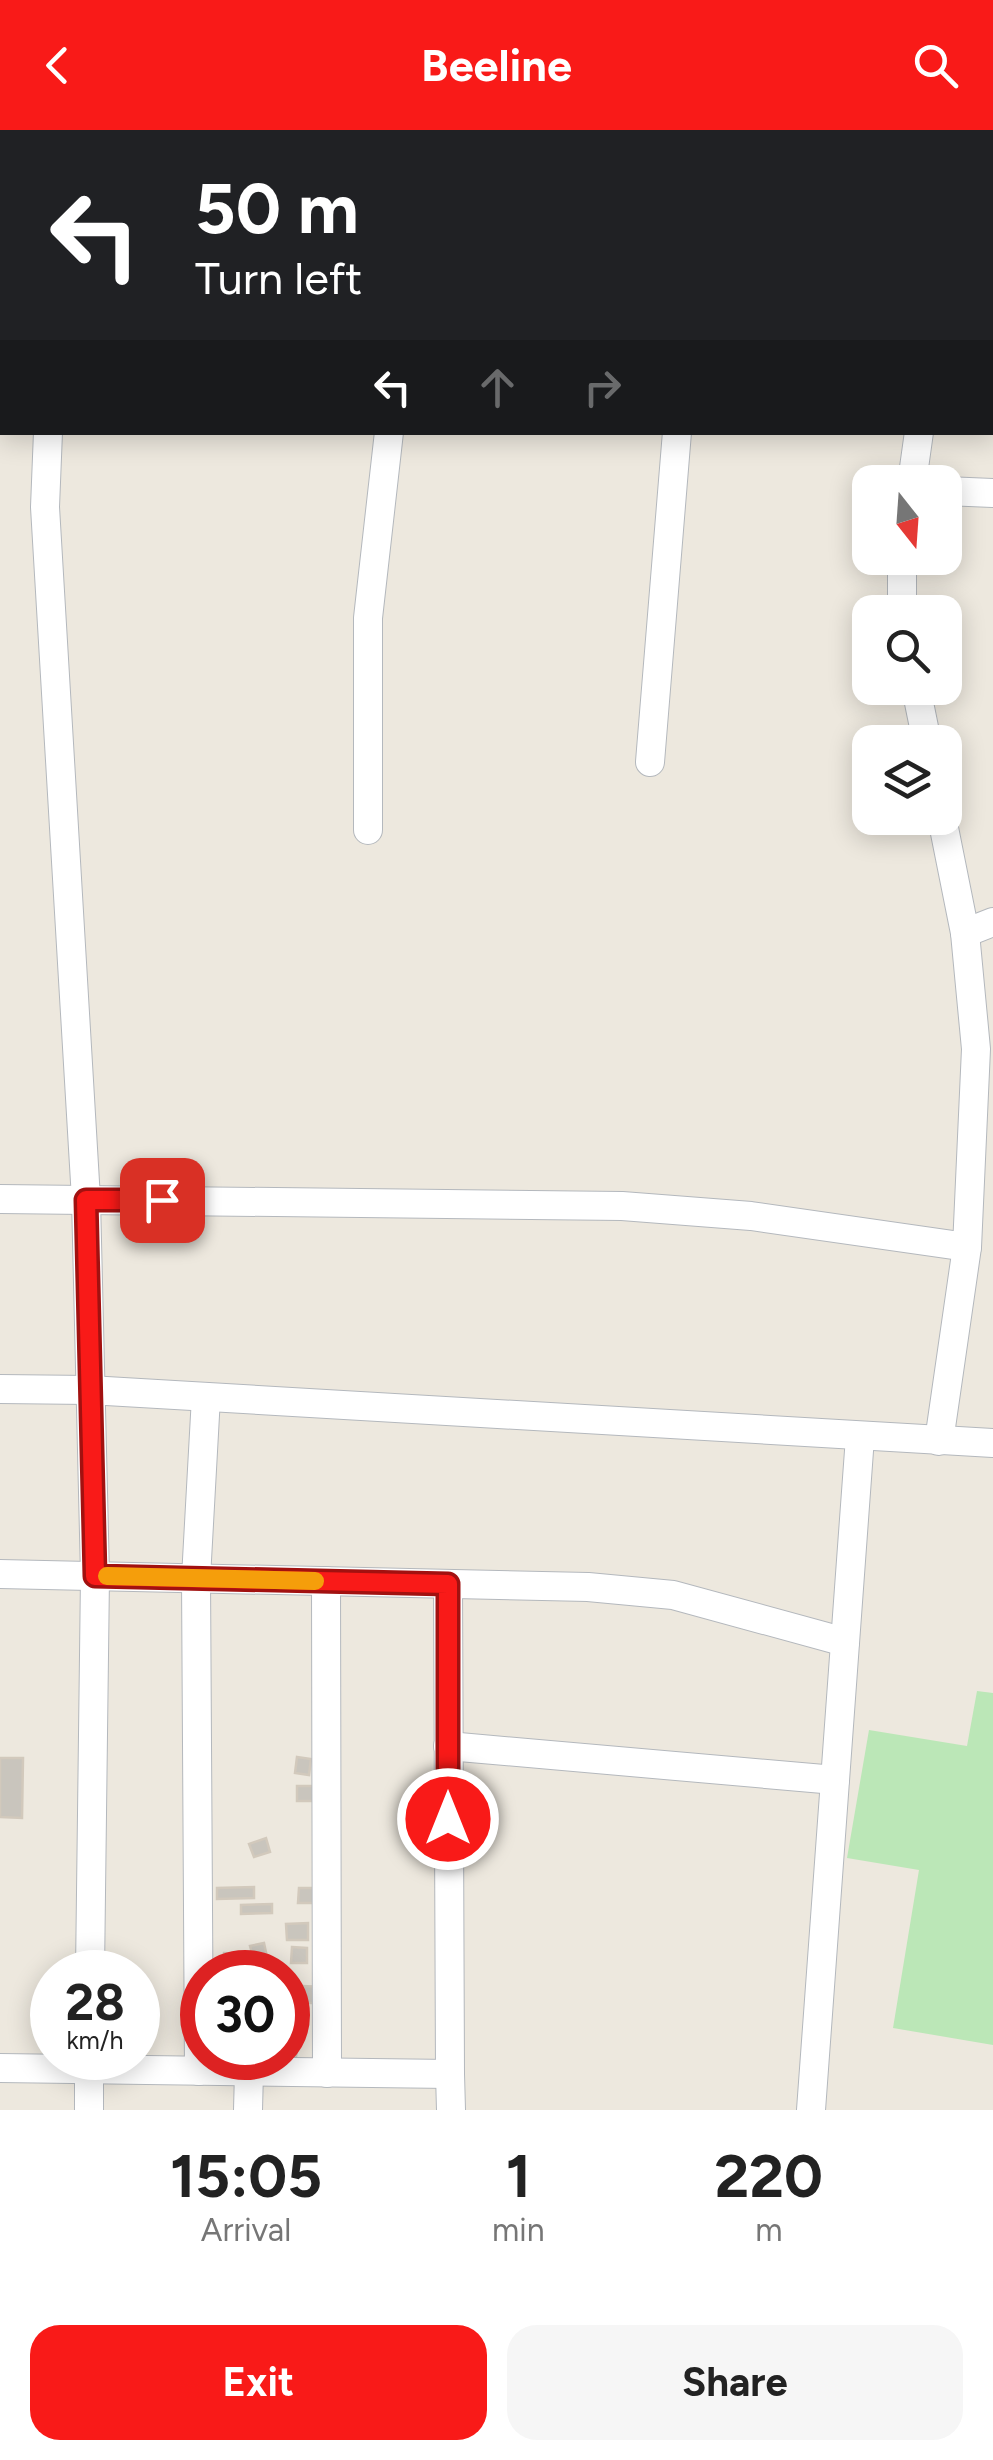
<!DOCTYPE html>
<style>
:root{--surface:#fff;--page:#f6f6f6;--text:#222;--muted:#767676;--accent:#f91a18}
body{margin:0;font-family:Figtree,sans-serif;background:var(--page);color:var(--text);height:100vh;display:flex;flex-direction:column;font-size:38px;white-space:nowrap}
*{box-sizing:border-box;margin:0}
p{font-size:32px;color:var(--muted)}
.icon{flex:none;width:55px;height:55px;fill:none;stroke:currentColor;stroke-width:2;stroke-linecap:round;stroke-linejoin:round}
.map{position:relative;height:1980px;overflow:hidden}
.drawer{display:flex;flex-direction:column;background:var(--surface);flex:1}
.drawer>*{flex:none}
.guide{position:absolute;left:0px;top:0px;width:995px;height:305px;box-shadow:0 5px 25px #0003;background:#202124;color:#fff;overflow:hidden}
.needle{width:65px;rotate:163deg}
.buttons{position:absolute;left:852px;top:335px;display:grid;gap:20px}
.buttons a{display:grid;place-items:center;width:110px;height:110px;border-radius:20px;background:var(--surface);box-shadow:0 5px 25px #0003;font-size:50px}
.speed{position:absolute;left:30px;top:1820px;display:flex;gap:20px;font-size:50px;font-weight:700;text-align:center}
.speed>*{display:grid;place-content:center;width:130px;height:130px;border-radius:50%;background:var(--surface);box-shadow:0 5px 25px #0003;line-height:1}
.speed small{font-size:25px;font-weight:400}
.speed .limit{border:15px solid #d22;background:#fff;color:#111}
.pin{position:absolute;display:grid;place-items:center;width:85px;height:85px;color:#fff;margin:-42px;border-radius:20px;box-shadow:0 5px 15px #0006}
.me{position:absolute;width:110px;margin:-55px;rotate:0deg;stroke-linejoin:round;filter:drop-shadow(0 0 8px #0008)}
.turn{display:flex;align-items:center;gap:35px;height:210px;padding:0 30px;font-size:45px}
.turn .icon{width:130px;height:130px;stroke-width:2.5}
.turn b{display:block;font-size:70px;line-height:85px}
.lanes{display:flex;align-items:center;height:95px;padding:0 30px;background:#0003;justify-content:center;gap:50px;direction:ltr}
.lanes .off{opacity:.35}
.eta{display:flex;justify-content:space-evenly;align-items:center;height:170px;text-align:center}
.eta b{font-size:60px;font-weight:700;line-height:70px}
.primary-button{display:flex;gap:20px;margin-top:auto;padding:20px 30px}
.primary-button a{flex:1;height:115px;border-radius:30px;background:var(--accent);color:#fff;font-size:40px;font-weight:700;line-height:115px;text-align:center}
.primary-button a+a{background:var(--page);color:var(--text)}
header{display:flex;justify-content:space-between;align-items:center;height:130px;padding:0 30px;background:var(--accent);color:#fff;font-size:45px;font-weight:700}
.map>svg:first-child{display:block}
.green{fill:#bbe7b7}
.building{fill:#c9c5bd;stroke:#d2c9bc;stroke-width:2.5}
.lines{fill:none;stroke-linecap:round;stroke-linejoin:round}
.minor-casing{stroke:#b4b8bd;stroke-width:30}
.minor{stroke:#fff;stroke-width:28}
.route-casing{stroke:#a21110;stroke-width:25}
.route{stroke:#f91a18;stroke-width:18}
.slow{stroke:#f59e0b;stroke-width:18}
</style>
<header><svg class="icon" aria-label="back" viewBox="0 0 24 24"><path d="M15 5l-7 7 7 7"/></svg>Beeline<svg class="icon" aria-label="search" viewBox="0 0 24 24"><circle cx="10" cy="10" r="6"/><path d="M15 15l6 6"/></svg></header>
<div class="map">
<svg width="993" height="1980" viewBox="0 0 993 1980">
<rect width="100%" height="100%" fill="#ede8de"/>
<path class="green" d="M977,1561L993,1563V1915L893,1898L919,1740L847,1728L869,1600L967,1616Z"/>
<g class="building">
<path d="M297,1627L311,1629L309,1645L295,1643Z"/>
<path d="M0,1628H23L22,1688L0,1687Z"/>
<rect x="297" y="1656" width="25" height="15"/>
<path d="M266,1708L270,1722L254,1727L249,1714Z"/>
<path d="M254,1757V1768L217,1769V1758Z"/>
<path d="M299,1758H325L314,1773H298Z"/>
<path d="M272,1774V1783L241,1784V1775Z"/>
<path d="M308,1793V1810H287L286,1794Z"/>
<path d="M264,1813L267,1827L254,1830L250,1816Z"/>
<path d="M292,1817L307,1818V1833H291Z"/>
<path d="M224,1823L249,1825L248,1835L223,1833Z"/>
<path d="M301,1856L326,1857V1873H301Z"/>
<path d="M288,1908L298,1910L295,1935L281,1934L282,1928H288Z"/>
</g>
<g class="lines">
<g class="minor-casing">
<g id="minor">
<path d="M76,0L91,2"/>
<path d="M992,75H993"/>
<path d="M0,105H2"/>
<path d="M992,221H993"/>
<path d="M48,302L45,377L86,1069L95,1446L90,1842"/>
<path d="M912,352L919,302"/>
<path d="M945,361L993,363"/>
<path d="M902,428V482"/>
<path d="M916,558L927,612"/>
<path d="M650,632L677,302"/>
<path d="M368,700V488L389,302"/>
<path d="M965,803L993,792"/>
<path d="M0,1069L622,1076L751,1086L967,1117"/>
<path d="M0,1259L89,1260L993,1313"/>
<path d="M939,1311L967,1117L976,919L965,803L942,688"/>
<path d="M0,1444L588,1457L673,1465L845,1512"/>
<path d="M326,1451L327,1943"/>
<path d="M448,1616L835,1650"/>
<path d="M0,1938L450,1944L448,1454"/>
<path d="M199,1941L196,1448L206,1267"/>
<path d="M450,1944L451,1980"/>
<path d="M89,1980V1928"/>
<path d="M248,1980L249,1942"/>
<path d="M811,1980L860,1307"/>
</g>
</g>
<use href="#minor" class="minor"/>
</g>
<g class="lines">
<g class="route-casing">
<path id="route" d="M162,1070H86L95,1446L448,1454V1689"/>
</g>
<use href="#route" class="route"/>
<path class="slow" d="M107,1446L315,1451"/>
</g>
</svg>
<div class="buttons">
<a><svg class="needle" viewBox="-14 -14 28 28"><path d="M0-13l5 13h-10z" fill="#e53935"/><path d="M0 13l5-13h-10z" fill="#767676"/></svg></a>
<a><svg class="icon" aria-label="search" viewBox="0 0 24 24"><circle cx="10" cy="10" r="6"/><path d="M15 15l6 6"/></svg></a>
<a><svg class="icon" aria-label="layers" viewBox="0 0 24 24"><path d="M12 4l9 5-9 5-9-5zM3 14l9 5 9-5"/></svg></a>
</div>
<div class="speed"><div>28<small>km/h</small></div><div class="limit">30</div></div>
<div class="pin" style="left:162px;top:1070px;background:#d93025"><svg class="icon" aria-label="arrive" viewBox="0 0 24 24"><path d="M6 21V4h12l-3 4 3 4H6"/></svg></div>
<svg class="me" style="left:448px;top:1689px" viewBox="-20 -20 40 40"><circle r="17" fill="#f91a18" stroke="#fff" stroke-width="3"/><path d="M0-11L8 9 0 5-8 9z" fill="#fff"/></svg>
<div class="guide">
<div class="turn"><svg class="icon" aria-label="left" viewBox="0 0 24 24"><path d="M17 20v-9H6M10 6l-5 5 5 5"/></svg><div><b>50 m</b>Turn left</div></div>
<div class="lanes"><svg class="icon" aria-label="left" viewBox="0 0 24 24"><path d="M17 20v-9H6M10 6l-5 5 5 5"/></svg><svg class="icon off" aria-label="ahead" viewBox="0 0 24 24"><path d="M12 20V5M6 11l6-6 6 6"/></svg><svg class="icon off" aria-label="right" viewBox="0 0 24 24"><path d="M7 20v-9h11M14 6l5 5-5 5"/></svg></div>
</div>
</div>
<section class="drawer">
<div class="eta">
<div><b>15:05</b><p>Arrival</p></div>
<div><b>1</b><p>min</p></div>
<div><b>220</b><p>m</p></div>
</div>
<div class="primary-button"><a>Exit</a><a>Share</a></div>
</section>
